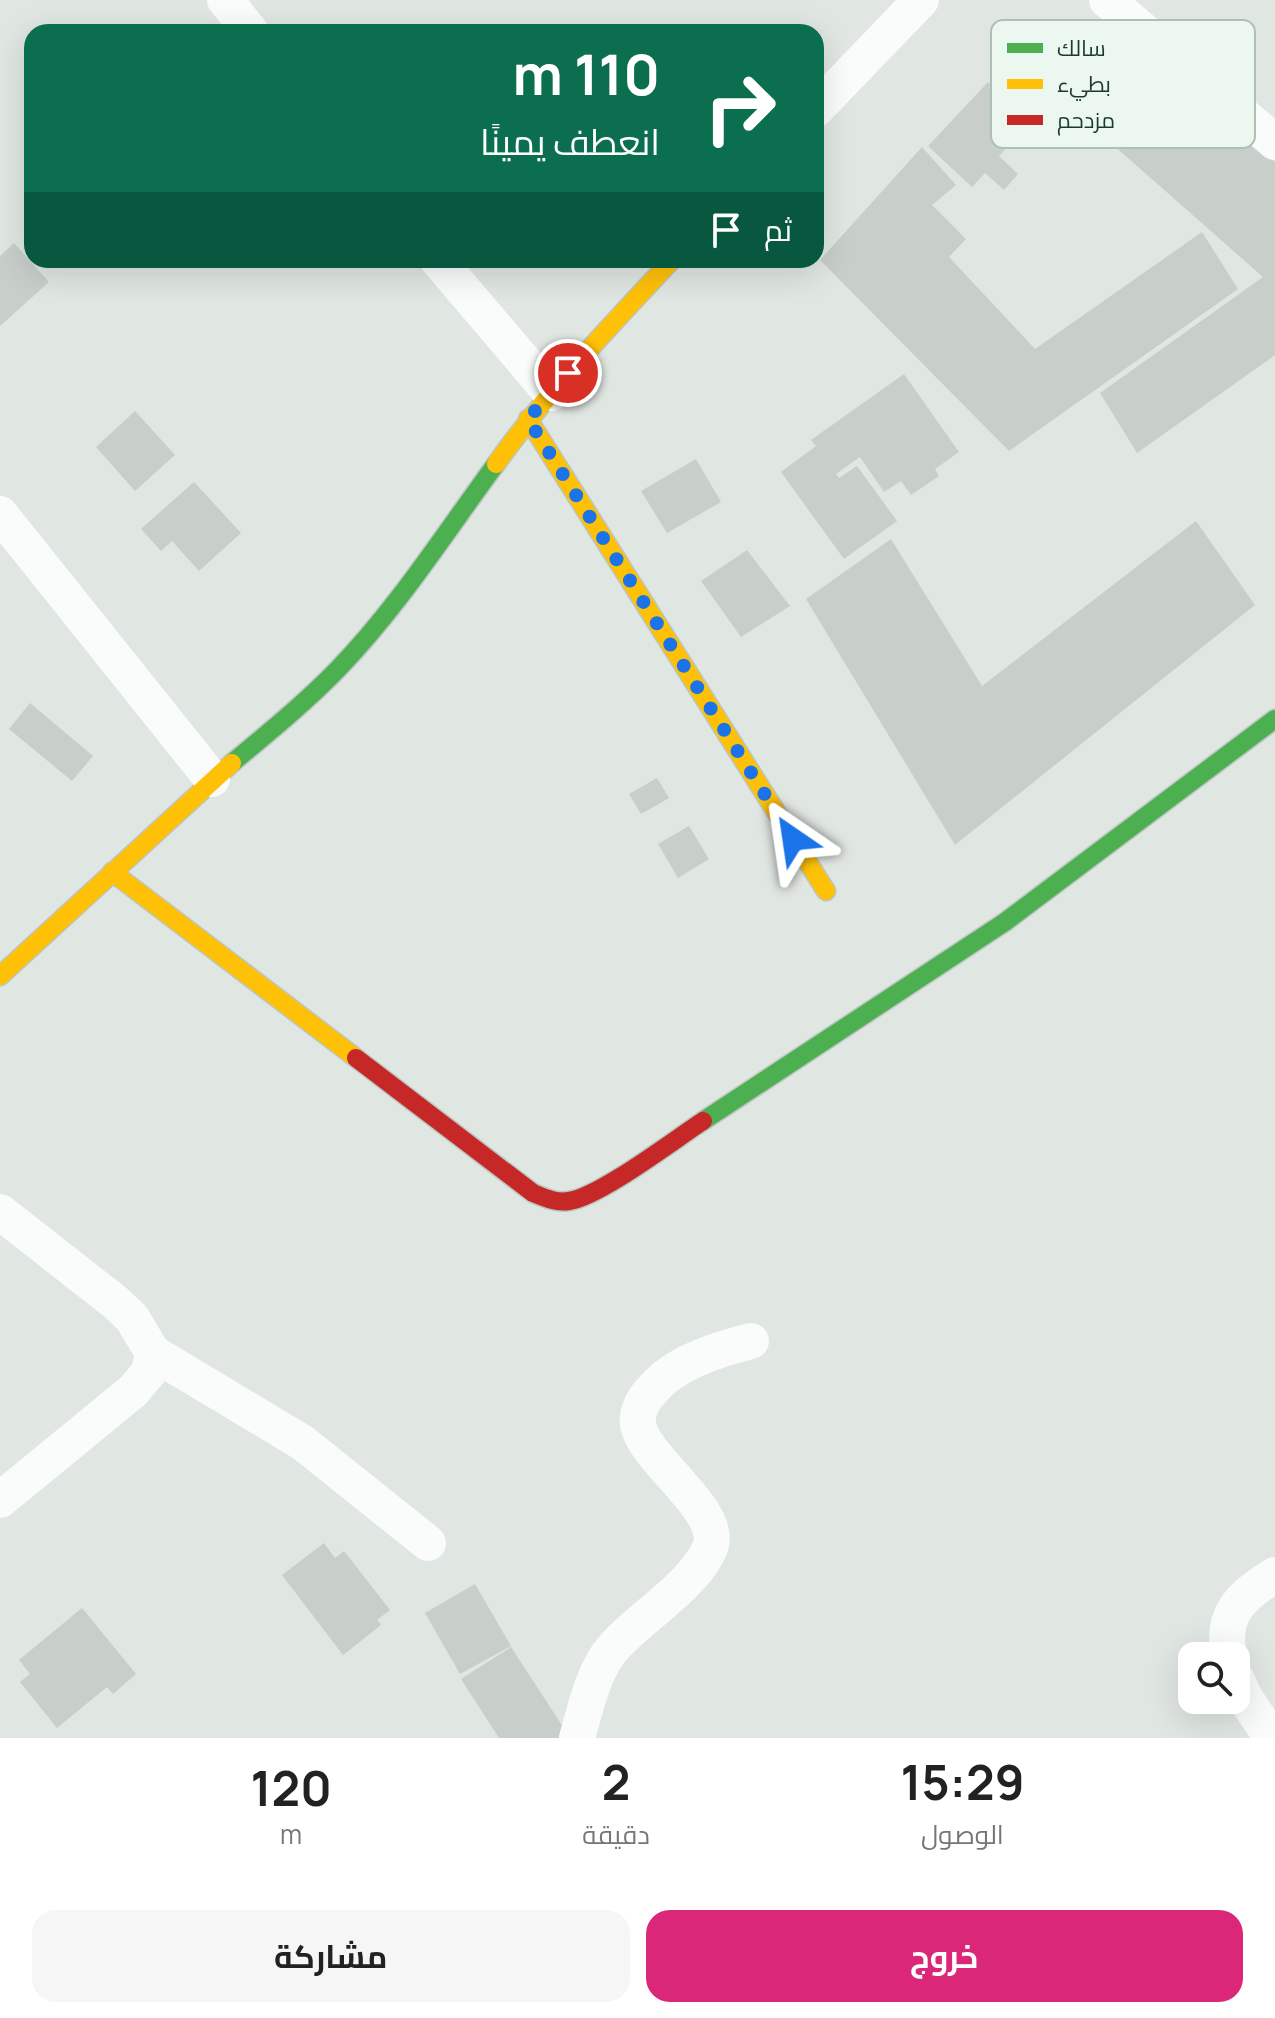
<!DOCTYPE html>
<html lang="ar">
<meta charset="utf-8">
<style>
:root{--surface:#fff;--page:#f6f6f6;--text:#222;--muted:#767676;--accent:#db2777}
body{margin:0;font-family:Manrope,Cairo,sans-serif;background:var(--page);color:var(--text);direction:rtl;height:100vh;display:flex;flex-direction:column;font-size:30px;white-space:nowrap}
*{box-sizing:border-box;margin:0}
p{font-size:26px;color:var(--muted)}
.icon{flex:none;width:44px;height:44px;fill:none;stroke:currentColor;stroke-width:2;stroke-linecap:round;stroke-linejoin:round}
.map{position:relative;height:1738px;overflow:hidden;direction:ltr}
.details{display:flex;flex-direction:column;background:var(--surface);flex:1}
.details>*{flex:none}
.banner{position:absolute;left:24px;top:24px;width:800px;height:244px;border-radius:24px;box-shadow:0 8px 32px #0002;direction:rtl;background:#0b6e4f;color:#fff;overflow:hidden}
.controls{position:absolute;left:1178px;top:1642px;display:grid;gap:16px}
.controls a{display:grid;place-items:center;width:72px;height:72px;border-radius:16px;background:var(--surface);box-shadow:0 8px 32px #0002;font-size:40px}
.pin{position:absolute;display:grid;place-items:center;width:68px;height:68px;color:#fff;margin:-34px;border:4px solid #fff;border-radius:50%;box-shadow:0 2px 8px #0007}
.me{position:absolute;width:88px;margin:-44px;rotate:328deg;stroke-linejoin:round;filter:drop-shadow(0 0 6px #0008)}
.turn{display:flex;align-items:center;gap:28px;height:168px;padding:0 32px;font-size:36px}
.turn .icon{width:104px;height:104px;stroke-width:2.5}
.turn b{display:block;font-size:56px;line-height:68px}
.then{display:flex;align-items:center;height:76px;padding:0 32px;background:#0003;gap:16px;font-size:30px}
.eta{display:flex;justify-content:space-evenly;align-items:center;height:136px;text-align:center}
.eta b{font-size:48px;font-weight:700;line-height:56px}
.button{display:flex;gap:16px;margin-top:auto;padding:16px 32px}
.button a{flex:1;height:92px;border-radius:24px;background:var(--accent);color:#fff;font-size:32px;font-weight:700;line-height:92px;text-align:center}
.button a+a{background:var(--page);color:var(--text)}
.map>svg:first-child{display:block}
.building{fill:#c8cfcb}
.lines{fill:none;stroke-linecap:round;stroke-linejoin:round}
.fast-casing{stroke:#bbc6c0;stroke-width:21}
.slow-casing{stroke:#bbc6c0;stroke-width:21}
.jam-casing{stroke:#bbc6c0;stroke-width:21}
.street{stroke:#fafbfb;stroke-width:36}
.fast{stroke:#4caf50;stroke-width:18}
.slow{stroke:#ffc107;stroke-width:18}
.jam{stroke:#c62828;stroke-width:18}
.route{stroke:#1a73e8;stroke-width:14;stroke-dasharray:0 25.2}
.key{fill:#ecf7ef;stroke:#aebfb5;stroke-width:2}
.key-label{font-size:22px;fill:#1c3b2d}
</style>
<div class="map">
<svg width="1275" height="1738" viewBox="0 0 1275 1738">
<rect width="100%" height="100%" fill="#e0e6e2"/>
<g class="building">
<path d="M1122,31L1275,162V355L1137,453L1100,393L1263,277L1061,99Z"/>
<path d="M988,82L1021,115L1009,128L1018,135L999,156L1018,174L1004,190L985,173L972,187L928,146Z"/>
<path d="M922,147L956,185L932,205L966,239L949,257L1035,349L1202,232L1238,289L1009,451L820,260Z"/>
<path d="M14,243L49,282L0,326V256Z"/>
<path d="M904,374L959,452L935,469L939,476L911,495L901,481L884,492L860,457L836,474L839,478L857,466L897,521L844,559L781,472L816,446L811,440Z"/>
<path d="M135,411L175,455L135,491L96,447Z"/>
<path d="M696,459L721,502L667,533L641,491Z"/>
<path d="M194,482L241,533L199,571L172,541L161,551L141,529Z"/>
<path d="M1196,521L1255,605L955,845L806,599L891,539L982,686Z"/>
<path d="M747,550L790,606L741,637L701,581Z"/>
<path d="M30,703L93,756L72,781L9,729Z"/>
<path d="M657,778L669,798L641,814L629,794Z"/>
<path d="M689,826L709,859L678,878L658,844Z"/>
<path d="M324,1543L335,1558L344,1551L390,1610L377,1620L381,1625L343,1655L282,1575Z"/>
<path d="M475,1584L511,1646L460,1674L425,1613Z"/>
<path d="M82,1608L136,1674L113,1694L107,1687L57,1728L20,1682L30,1674L19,1660Z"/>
<path d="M511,1647L567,1733L559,1738H499L461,1679Z"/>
</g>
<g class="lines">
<g class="fast-casing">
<g id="fast">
<path d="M232,763C268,733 305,703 338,669C398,607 445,533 496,464"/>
<path d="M703,1121L1005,922L1275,719"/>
</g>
</g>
<g class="slow-casing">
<g id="slow">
<path d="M528,419L826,891"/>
<path d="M496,464C549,390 610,326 672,260"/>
<path d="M112,872L356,1058"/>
<path d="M0,976L232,763"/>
</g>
</g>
<g class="jam-casing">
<path id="jam" d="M356,1058L533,1193C545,1198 556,1203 569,1201C599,1197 674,1140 703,1121"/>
</g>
<g class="street">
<path d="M225,0L251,32"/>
<path d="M1107,0L1275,142"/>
<path d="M816,109L921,0"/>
<path d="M438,260L551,393"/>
<path d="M0,514L212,779"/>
<path d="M0,1212L115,1302L132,1318L153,1353L149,1372L133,1391L0,1500"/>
<path d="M153,1353L303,1443L428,1543"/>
<path d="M1229,1656C1220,1614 1242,1595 1275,1575"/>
<path d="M1236,1678L1245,1698L1272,1738"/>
<path d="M577,1738C585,1710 593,1671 613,1648C641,1616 693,1587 710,1548C725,1512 645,1461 638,1425C636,1410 644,1398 654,1388C676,1362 719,1349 751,1341"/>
</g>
<use href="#fast" class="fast"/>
<use href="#slow" class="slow"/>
<use href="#jam" class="jam"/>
</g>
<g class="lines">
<path class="route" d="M568,373L528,419L793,839"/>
</g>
<rect x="991" y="20" width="264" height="128" rx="12" class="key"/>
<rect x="1007" y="43" width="36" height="10" fill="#4caf50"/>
<rect x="1007" y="79" width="36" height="10" fill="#ffc107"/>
<rect x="1007" y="115" width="36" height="10" fill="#c62828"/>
<g class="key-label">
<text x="1057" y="56">سالك</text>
<text x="1057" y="92">بطيء</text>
<text x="1057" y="128">مزدحم</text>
</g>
</svg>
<div class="controls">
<a><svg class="icon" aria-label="search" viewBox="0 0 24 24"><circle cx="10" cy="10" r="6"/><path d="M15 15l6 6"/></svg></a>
</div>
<div class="pin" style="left:568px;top:373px;background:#d93025"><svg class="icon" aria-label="arrive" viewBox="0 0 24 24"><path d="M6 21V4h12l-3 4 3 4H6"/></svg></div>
<svg class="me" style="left:793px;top:839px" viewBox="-20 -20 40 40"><path d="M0-17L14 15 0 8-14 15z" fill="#1a73e8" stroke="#fff" stroke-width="4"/></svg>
<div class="banner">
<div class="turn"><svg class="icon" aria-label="right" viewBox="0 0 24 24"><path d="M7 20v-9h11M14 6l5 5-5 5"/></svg><div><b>110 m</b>انعطف يمينًا</div></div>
<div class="then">ثم<svg class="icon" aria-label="arrive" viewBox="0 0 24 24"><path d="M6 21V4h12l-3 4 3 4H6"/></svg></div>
</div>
</div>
<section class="details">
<div class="eta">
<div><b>15:29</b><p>الوصول</p></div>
<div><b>2</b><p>دقيقة</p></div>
<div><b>120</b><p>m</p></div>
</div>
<div class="button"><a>خروج</a><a>مشاركة</a></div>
</section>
